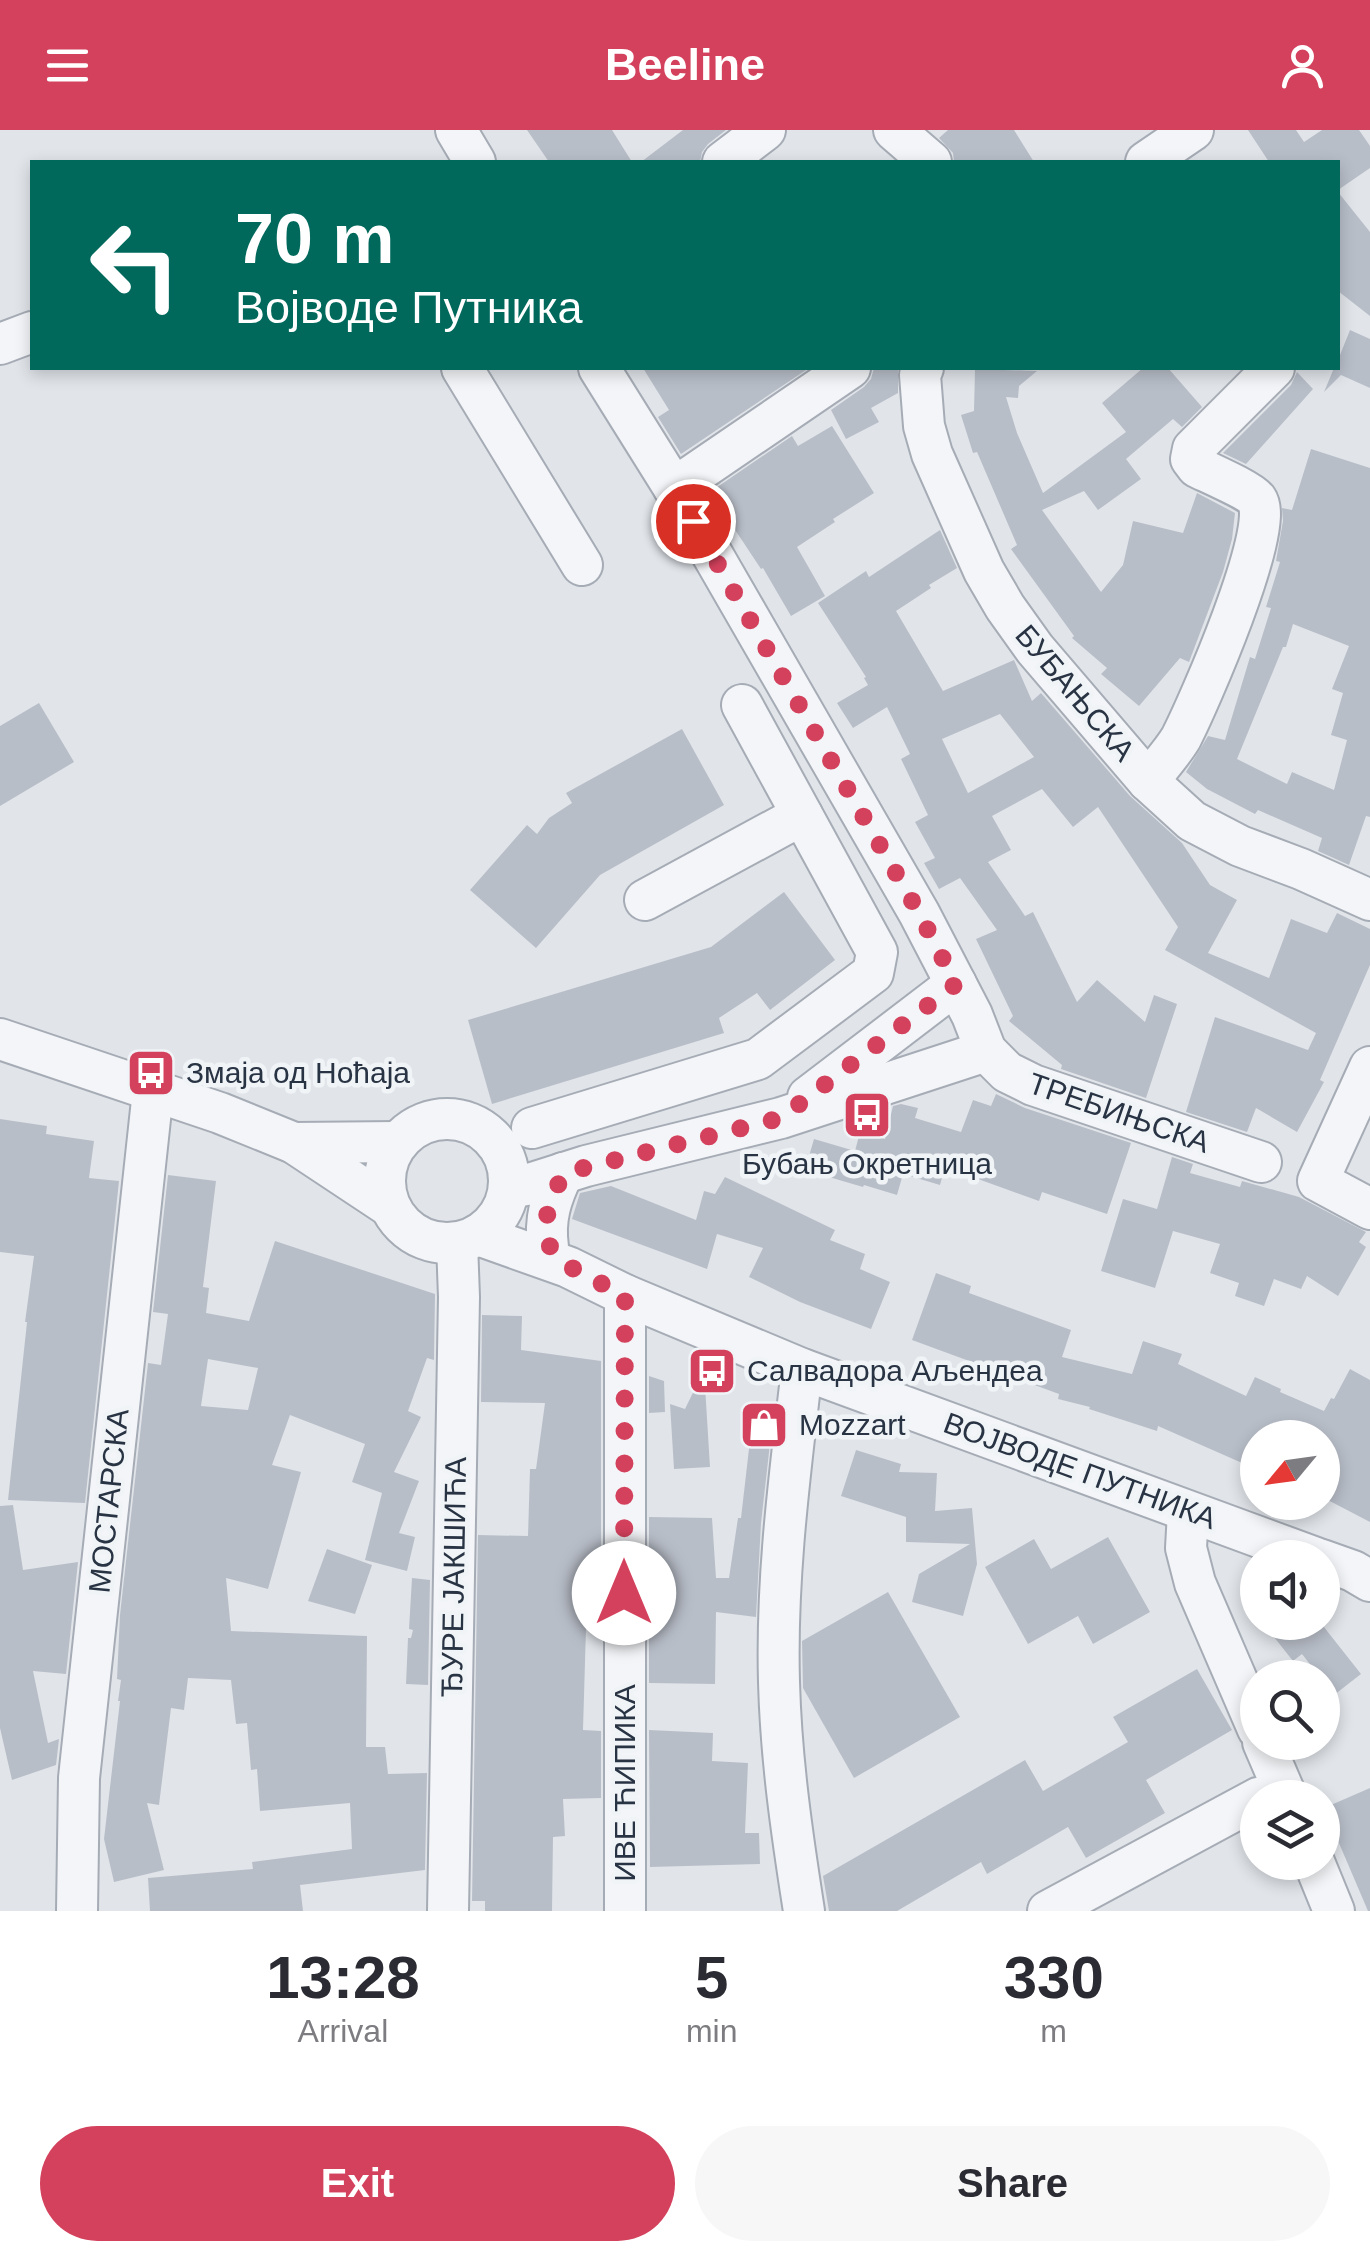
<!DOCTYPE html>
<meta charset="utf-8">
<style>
:root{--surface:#fff;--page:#f7f7f7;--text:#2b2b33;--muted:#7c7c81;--accent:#d4415d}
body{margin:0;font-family:Helvetica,sans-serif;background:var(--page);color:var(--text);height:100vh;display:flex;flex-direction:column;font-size:38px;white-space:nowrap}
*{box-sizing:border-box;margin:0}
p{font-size:32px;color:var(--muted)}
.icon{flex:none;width:55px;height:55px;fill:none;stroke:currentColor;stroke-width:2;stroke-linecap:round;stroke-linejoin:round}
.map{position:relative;height:1781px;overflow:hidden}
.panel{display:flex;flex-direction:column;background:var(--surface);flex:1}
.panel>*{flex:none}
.guide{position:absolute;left:30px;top:30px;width:1310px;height:210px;border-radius:0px;box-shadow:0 5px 15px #0003;background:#00695c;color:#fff;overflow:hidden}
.needle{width:65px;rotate:241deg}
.controls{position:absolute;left:1240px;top:1290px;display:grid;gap:20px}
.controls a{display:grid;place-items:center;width:100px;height:100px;border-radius:50%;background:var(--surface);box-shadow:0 5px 15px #0003;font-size:50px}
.pin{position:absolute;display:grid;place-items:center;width:85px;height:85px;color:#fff;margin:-42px;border:5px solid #fff;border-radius:50%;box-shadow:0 2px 10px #0007}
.me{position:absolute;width:110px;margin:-55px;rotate:0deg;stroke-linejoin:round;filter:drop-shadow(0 0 8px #0008)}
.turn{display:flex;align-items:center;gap:35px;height:210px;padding:0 40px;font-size:45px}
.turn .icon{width:130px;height:130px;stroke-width:2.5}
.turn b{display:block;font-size:70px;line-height:85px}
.eta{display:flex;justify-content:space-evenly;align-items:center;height:170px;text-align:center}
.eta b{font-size:60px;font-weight:700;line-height:70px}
.primary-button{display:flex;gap:20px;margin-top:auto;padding:20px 40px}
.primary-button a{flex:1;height:115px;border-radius:60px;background:var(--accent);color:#fff;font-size:40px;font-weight:700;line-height:115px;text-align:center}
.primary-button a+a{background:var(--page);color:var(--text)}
header{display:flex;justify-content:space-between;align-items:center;height:130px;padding:0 40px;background:var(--accent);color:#fff;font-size:45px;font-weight:700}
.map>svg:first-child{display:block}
.building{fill:#b8bec8;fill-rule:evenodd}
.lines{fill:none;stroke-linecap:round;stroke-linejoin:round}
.minor-casing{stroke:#a6acb5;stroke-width:44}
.minor{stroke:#f4f5f8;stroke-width:40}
.route{stroke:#d4415d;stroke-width:18;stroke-dasharray:0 32.4}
.labels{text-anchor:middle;stroke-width:9;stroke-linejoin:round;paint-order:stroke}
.street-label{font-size:30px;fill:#283343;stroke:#f0f4f7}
.poi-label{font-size:30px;fill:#283343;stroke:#f0f4f7;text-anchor:start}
</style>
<header><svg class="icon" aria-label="menu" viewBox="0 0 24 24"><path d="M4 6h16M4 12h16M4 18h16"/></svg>Beeline<svg class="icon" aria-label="person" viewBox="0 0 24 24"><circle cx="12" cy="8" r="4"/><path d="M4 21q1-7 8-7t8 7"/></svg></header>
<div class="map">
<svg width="1370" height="1781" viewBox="0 0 1370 1781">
<rect width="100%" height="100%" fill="#e1e5ea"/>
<g class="building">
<path d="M527,0H612L632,32H549Z"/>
<path d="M683,0H726L708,14L702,22L700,32H641Z"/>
<path d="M948,0H1014L1034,32H954L953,23L939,8Z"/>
<path d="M1248,0H1296L1304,12L1322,0H1359L1370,16V38L1338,60V32H1269Z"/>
<path d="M1338,62L1370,102V186L1338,161Z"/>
<path d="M1350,200L1370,209V258L1341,245L1324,262L1334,238H1338V230Z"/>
<path d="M643,238H809L681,324L658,287L669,280Z"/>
<path d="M874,238H898V263L871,278L879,292L846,309L831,280L864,257L871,249Z"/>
<path d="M1143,238H1168L1202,277L1182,297L1173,289L1126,329L1141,349L1098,380L1084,361L1042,380L1101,462L1123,435L1133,391L1183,403L1197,363L1235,383L1232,409L1223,442L1189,532L1180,528L1139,576L1101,544L1107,538L1072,508L1074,506L1011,419L1017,415L977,322L973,323L961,285L974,281L975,239L1037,241L1019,256L1018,268L1006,267L1017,303L1043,363L1126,302L1102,273Z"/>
<path d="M1297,242L1313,259L1246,334L1223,323L1291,255Z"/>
<path d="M832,296L874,363L833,389L835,392L797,417L825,466L791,486L763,438L761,439L710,362L792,306L798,316Z"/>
<path d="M1311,319L1370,338V687L1366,686L1349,735L1318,721L1322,708L1258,680L1255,684L1207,659L1186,642L1208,606L1225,610L1250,527L1255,529L1271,478L1266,477L1280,432L1276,431L1283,391L1282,378L1292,380ZM1293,494L1349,516L1332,559L1343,563L1331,605L1347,610L1334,660L1292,642L1287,654L1237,629L1283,517H1286Z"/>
<path d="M940,400L957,438L929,455L931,458L896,481L943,561L1014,530L1032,571L1041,563L1130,666L1182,713L1210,755L1237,770L1208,823L1269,848L1291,789L1327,803L1337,783L1370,799V835L1320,950L1324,952L1297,1002L1256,978L1247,1002L1186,982L1215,887L1308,920L1316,903L1165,820L1178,797L1098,677L1073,697L1042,659L992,686L1011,720L988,732L1025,786L1033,782L1077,872L1097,850L1145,892L1154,865L1177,874L1146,968L1061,939L1062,935L1009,891L1013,886L976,809L997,800L960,748L939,759L924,733L935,728L915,692L928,685L901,629L910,624L887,577L853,598L837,573L868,555L864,548L866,547L818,473L866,441L869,447ZM1000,584L1034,627L968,663L942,609Z"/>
<path d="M39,573L74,632L0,676V596Z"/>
<path d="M682,599L724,675L600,745L536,818L470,760L527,695L537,704L549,688L572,673L566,663Z"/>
<path d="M784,762L835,830L770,880L757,863L719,888L724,903L492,974L468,890L711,817Z"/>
<path d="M996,964L1025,978L1131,1013L1107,1084L1042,1062L1039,1071L945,1037L940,1055L903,1044L897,1065L864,1055L863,1057L805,1040L814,1009L855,1021L860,1002L885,1009L893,976L901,974L918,978L915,988L961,1002L973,970L991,976Z"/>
<path d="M0,989L47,996L46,1004L94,1011L89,1048L119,1051L85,1373L8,1370L27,1192H25L34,1126L0,1122Z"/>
<path d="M1172,1027L1193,1034L1190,1043L1240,1057L1242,1051L1299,1067L1366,1102L1359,1112L1366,1117L1338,1166L1307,1146L1301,1159L1274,1149L1264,1176L1235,1166L1239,1153L1210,1143L1220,1114L1173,1101L1155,1158L1101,1141L1123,1069L1157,1079Z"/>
<path d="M168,1045L216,1051L203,1157L209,1158L206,1183L249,1191L275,1111L435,1164L434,1230L427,1228L408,1281L421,1287L394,1342L419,1351L399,1403L415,1407L407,1441L365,1430L382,1363L352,1352L365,1314L290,1285L272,1335L301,1342L268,1459L226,1448L231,1501L367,1506L366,1617H385L388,1644L427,1643L425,1740L300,1755L303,1781H150L148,1748L253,1739L252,1732L352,1719L350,1673L260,1681L257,1639L251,1640L247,1593L236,1594L231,1550L188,1548L184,1580L171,1578L159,1675L147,1673L164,1740L114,1752L104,1709L120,1571H118L121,1550L117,1549L120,1485L148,1233L161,1235L168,1184L153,1182ZM208,1229L258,1238L248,1280L201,1276Z"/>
<path d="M725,1047L835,1100L830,1110L865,1124L860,1139L890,1152L871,1199L800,1172L749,1147L763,1118L717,1104L707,1139L572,1089L580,1063L611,1056L696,1090L704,1061L715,1064Z"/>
<path d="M936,1143L971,1156L969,1163L1071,1200L1062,1227L1132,1244L1143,1211L1182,1224L1178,1234L1246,1266L1255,1247L1281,1259L1280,1262L1324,1281L1331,1268L1334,1269L1350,1239L1370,1250V1392L1322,1367V1308H1258V1340L1158,1296L1157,1301L1089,1279L1090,1277L1058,1269L1059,1264L912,1210Z"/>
<path d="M482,1185L522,1186L521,1220L601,1231V1498H586L583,1600L601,1601V1668L563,1669L565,1706L553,1707L552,1781H485V1771H472L478,1405L528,1406L530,1339H536L545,1273L481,1272Z"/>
<path d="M704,1240L710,1337L674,1339L670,1274L685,1279Z"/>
<path d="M649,1246L664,1251L665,1282L649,1283Z"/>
<path d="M753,1284L773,1287L761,1393L756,1487L716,1482L715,1554L649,1553V1387L712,1388L716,1448H729L738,1388H741Z"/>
<path d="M856,1320L901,1334L899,1342L937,1343L935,1381L972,1378L977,1434L963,1486L912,1472L919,1444L970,1414L906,1412V1387L841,1366Z"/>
<path d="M13,1375L23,1440L78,1432L66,1544L33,1541L48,1613L59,1609L56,1635L12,1650L0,1598V1376Z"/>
<path d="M1108,1407L1150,1482L1093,1514L1078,1486L1028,1514L985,1437L1034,1409L1051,1439Z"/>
<path d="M327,1419L372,1435L355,1484L308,1471Z"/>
<path d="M412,1448L430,1450L428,1555L406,1554L408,1508H411L413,1500L409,1499Z"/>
<path d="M888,1462L960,1587L854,1648L803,1558L802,1511Z"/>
<path d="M1262,1492H1320L1361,1544L1334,1565L1302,1524L1293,1531Z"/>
<path d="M1197,1539L1232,1600L1146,1650L1165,1683L1086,1728L1068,1697L987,1744L981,1732L897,1781H829L823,1746L1025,1630L1043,1661L1128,1612L1113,1587Z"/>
<path d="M649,1600L713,1603L712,1631L748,1633L745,1703H759L760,1734L650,1737Z"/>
<path d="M1370,1658V1781H1368L1324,1678Z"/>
</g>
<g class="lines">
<g class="minor-casing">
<g id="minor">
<path d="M456,0L475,32"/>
<path d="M894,0L931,32"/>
<path d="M723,32L765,0"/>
<path d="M1146,32L1193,0"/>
<path d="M0,214L32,202"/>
<path d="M462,238L582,435"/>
<path d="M599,238L674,358L919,783L972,885L986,921L1007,942L1033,955L1261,1032"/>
<path d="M923,238L920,245L924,296L932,324L984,441L1005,477L1035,519L1148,651L1192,691L1240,716L1301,739L1370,770"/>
<path d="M674,358L850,238"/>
<path d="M1148,651C1159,637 1172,623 1181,608C1198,575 1276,398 1257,370C1251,361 1209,343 1197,337L1191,329L1193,319L1274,238"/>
<path d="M645,770L802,685"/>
<path d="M0,909L220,983L294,1013L389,1076"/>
<path d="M1370,937L1318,1051L1370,1079"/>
<path d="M808,967L956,854"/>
<circle cx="447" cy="1051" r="62"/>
<path d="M532,998L758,929L873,843L877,822L742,575"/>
<path d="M294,1013L397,1012"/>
<path d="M509,1058L526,1055L586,1036L781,988L986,921"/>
<path d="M478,1105L568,1137L625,1165L802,1239L1316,1428"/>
<path d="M548,1117C544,1089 551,1068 563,1043"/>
<path d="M802,1239C790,1343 776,1447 779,1552C781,1629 792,1705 804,1781"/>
<path d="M1188,1382L1186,1418L1195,1453L1258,1599"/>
<path d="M1322,1430L1353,1441L1370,1451"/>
<path d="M1263,1612L1287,1668"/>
<path d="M1314,1732L1334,1781"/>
<path d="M77,1781L79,1648L153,961"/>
<path d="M448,1781L459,1167L457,1113"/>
<path d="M625,1781V1165"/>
<path d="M1048,1781L1258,1668"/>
</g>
</g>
<use href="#minor" class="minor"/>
</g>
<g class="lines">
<path class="route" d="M624,1463L625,1165C559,1132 521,1124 564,1043L781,988L956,854L919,783L693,391"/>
</g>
<defs>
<g id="bus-square" transform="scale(2.5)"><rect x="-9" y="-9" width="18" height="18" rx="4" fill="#d4415d" stroke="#f0f4f7"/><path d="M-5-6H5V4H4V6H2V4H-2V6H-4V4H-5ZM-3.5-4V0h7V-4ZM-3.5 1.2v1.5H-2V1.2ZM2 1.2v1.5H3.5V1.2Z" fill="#fff"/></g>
<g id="shop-square" transform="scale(2.5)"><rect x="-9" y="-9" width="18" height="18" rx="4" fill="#d4415d" stroke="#f0f4f7"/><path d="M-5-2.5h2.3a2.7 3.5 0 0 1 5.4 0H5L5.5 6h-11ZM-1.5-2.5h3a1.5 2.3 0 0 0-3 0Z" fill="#fff"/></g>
</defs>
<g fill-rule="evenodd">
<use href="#bus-square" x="151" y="943"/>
<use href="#bus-square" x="867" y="985"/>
<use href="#bus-square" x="712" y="1241"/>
<use href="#shop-square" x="764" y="1295"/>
</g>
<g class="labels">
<g class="street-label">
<text transform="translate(1075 563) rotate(50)" y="10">БУБАЊСКА</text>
<text transform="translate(1119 983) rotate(19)" y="10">ТРЕБИЊСКА</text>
<text transform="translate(1080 1341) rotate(20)" y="10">ВОЈВОДЕ ПУТНИКА</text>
<text transform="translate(109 1371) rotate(-84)" y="10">МОСТАРСКА</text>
<text transform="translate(454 1447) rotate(-89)" y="10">ЂУРЕ ЈАКШИЋА</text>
<text transform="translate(625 1653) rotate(-90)" y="10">ИВЕ ЋИПИКА</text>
</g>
<g class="poi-label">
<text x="186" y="953">Змаја од Ноћаја</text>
<text x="867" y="1044" text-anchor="middle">Бубањ Окретница</text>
<text x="747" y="1251">Салвадора Аљендеа</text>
<text x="799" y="1305">Mozzart</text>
</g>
</g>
</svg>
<div class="controls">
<a><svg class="needle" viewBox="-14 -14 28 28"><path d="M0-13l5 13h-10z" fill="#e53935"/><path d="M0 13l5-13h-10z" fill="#7c7c81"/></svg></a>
<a><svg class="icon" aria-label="sound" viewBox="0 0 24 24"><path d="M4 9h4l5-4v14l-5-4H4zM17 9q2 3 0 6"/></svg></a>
<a><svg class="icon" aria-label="search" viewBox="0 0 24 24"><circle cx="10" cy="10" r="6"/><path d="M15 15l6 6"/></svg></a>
<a><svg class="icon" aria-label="layers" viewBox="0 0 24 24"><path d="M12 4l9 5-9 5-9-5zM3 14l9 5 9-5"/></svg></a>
</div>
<div class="pin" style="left:693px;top:391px;background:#d93025"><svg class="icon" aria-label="arrive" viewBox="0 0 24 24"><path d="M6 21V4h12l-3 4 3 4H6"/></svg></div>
<svg class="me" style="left:624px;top:1463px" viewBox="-20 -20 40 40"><circle r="19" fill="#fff"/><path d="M0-13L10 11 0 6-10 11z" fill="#d4415d"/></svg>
<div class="guide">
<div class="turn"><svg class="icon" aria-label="left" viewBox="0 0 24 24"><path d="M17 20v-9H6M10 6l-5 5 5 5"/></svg><div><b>70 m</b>Војводе Путника</div></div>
</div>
</div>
<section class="panel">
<div class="eta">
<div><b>13:28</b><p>Arrival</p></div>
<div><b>5</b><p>min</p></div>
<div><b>330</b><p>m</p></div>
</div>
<div class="primary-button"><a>Exit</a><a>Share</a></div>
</section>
